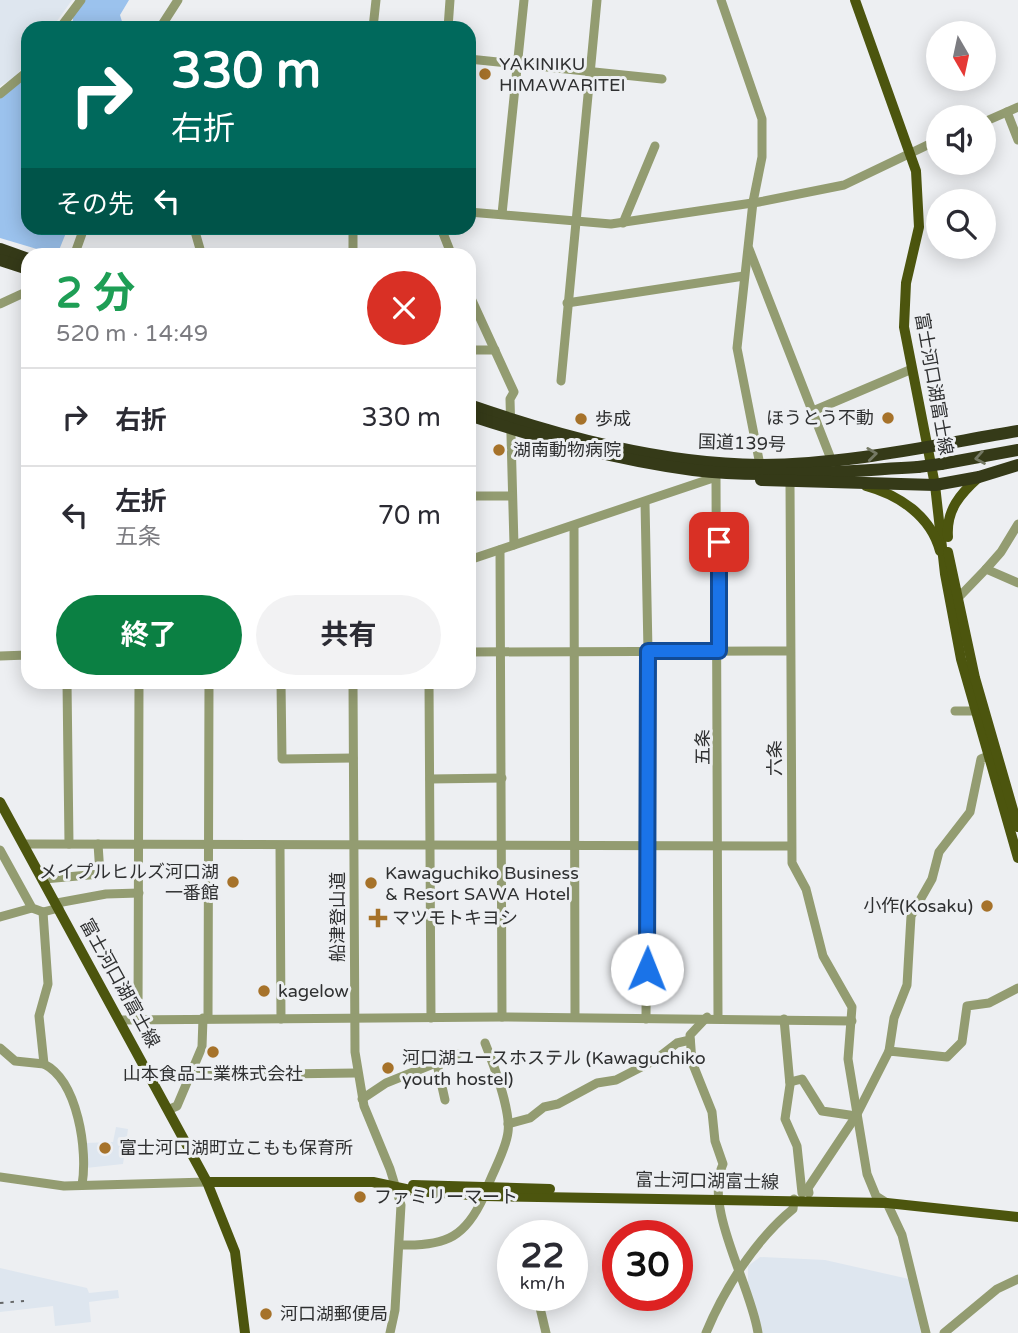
<!DOCTYPE html>
<html lang="ja">
<meta charset="utf-8">
<style>
:root{--surface:#fff;--page:#f2f2f3;--text:#2b2b33;--muted:#7c7c81;--line:#e1e1e2;--accent:#0b8043}
body{margin:0;font-family:"Varela Round","Noto Sans JP",sans-serif;background:var(--page);color:var(--text);height:100vh;display:flex;flex-direction:column;font-size:26px;white-space:nowrap}
*{box-sizing:border-box;margin:0}
p{font-size:23px;color:var(--muted)}
.icon{flex:none;width:38px;height:38px;fill:none;stroke:currentColor;stroke-width:2;stroke-linecap:round;stroke-linejoin:round}
.map{position:relative;flex:1;overflow:hidden}
.sheet{position:absolute;left:21px;top:248px;width:455px;height:441px;display:flex;flex-direction:column;background:var(--surface);border-radius:21px;box-shadow:0 4px 18px #0003}
.sheet>*{flex:none}
.banner{position:absolute;left:21px;top:21px;width:455px;height:214px;border-radius:21px;box-shadow:0 4px 18px #0003;background:#00695c;color:#fff;overflow:hidden}
.needle{width:46px;rotate:171deg}
.fabs{position:absolute;left:926px;top:21px;display:grid;gap:14px}
.fabs a{display:grid;place-items:center;width:70px;height:70px;border-radius:50%;background:var(--surface);box-shadow:0 4px 18px #0003;font-size:35px}
.speed{position:absolute;left:497px;top:1220px;display:flex;gap:14px;font-size:35px;font-weight:700;text-align:center}
.speed>*{display:grid;place-content:center;width:91px;height:91px;border-radius:50%;background:var(--surface);box-shadow:0 4px 18px #0003;line-height:1}
.speed small{font-size:18px;font-weight:400}
.speed .limit{border:10px solid #d22;background:#fff;color:#111}
.pin{position:absolute;display:grid;place-items:center;width:60px;height:60px;color:#fff;margin:-30px;border-radius:14px;box-shadow:0 4px 10px #0006}
.me{position:absolute;width:77px;margin:-38px;rotate:1deg;stroke-linejoin:round;filter:drop-shadow(0 0 5px #0008)}
.turn{display:flex;align-items:center;gap:24px;height:147px;padding:0 35px;font-size:32px}
.turn .icon{width:91px;height:91px;stroke-width:2.5}
.turn b{display:block;font-size:49px;line-height:60px}
.then{display:flex;align-items:center;height:66px;padding:0 35px;background:#0003;gap:14px;font-size:26px}
.round{display:grid;place-items:center;flex:none;width:74px;height:74px;border-radius:37px;background:var(--page)}
.summary{display:flex;align-items:center;justify-content:space-between;height:119px;padding:0 35px}
h1{font-size:42px;font-weight:700;line-height:52px;color:#1e9e55}
.primary-button{display:flex;gap:14px;margin-top:auto;padding:14px 35px}
.primary-button a{flex:1;height:80px;border-radius:42px;background:var(--accent);color:#fff;font-size:28px;font-weight:700;line-height:80px;text-align:center}
.primary-button a+a{background:var(--page);color:var(--text)}
ul{padding:0;list-style:none}
li{display:flex;align-items:center;gap:21px;height:98px;padding:0 35px;border-top:2px solid var(--line)}
li div{flex:1}
li b{display:block;font-size:26px}
li em{font-style:normal}
.map>svg:first-child{display:block}
.built{fill:#dee6ef}
.forest{fill:#9bc2ed}
.lines{fill:none;stroke-linecap:round;stroke-linejoin:round}
.minor{stroke:#939c71;stroke-width:9}
.major{stroke:#4c550e;stroke-width:10}
.highway{stroke:#353a18;stroke-width:12}
.rail{stroke:#646667;stroke-width:2;stroke-dasharray:3.5 7;stroke-linecap:butt}
.highway-bridge{stroke:#353a18;stroke-width:12}
.oneway{stroke:#757964}
.route-casing{stroke:#114b97;stroke-width:18}
.route{stroke:#1a73e8;stroke-width:12}
.poi-dot{fill:#a6722a;stroke:#edeff2;stroke-width:2.5}
.labels{text-anchor:middle;stroke-width:6;stroke-linejoin:round;paint-order:stroke}
.poi-label{font-size:18px;fill:#2f3031;stroke:#edeff2;text-anchor:start}
.street-label{font-size:18px;fill:#2f3031;stroke:#edeff2}
</style>
<div class="map">
<svg width="1018" height="1333" viewBox="0 0 1018 1333">
<rect width="100%" height="100%" fill="#edeff2"/>
<g class="built">
<path d="M0,0H72L52,28H28V61L14,78L0,86Z"/>
<path d="M116,1127L128,1129L123,1164L86,1168L85,1143L113,1142Z"/>
<path d="M760,1257L825,1260L909,1279L921,1333H758L748,1284V1266Z"/>
<path d="M0,1268L87,1288L89,1293L118,1290L119,1298L89,1302L91,1322L55,1326L53,1306L0,1312Z"/>
</g>
<g class="forest">
<path d="M75,0H129L120,15L124,28H72Z"/>
<path d="M28,74V228H68L57,255L0,238V97Z"/>
</g>
<g class="lines">
<g class="minor">
<path d="M721,0L762,119V157L753,202L737,348L760,465"/>
<path d="M60,28L81,0"/>
<path d="M160,28L178,0"/>
<path d="M373,28L376,0"/>
<path d="M448,28L450,0"/>
<path d="M469,59L662,79"/>
<path d="M0,94L28,71"/>
<path d="M1007,112L1018,140"/>
<path d="M984,122L1018,107"/>
<path d="M469,212L611,224L759,202L844,185L938,140"/>
<path d="M502,214L524,0"/>
<path d="M623,223L655,146"/>
<path d="M194,228L202,256"/>
<path d="M353,228V256"/>
<path d="M441,228L452,256"/>
<path d="M749,249L831,459"/>
<path d="M74,256L84,228"/>
<path d="M469,294L514,392L510,399L514,545"/>
<path d="M567,303L744,276"/>
<path d="M0,304L28,291"/>
<path d="M469,350H495"/>
<path d="M561,381L597,0"/>
<path d="M813,411L912,369"/>
<path d="M790,482L792,863L806,889L823,956L852,1007L848,1059L867,1174L876,1196L887,1203L902,1235L926,1333"/>
<path d="M469,496H512"/>
<path d="M645,502L648,651L646,1019"/>
<path d="M574,526L575,1017"/>
<path d="M500,550L502,1017"/>
<path d="M469,560L716,477L718,1017"/>
<path d="M986,569L1001,552L1018,524"/>
<path d="M952,598L959,597L986,569L1018,583"/>
<path d="M469,652L790,651"/>
<path d="M0,656L28,655"/>
<path d="M67,682L69,844"/>
<path d="M281,682L282,759L353,758"/>
<path d="M353,682L355,1052L364,1106L390,1169L401,1205L395,1310L390,1333"/>
<path d="M429,682L431,1018"/>
<path d="M955,711H979"/>
<path d="M430,779L502,778"/>
<path d="M24,844L790,846"/>
<path d="M280,846L281,1019"/>
<path d="M0,850L32,908L43,912L59,908"/>
<path d="M44,879L100,874L98,844"/>
<path d="M57,903L106,894L139,893"/>
<path d="M43,912L48,984L39,1016L44,1064C78,1081 88,1151 82,1185"/>
<path d="M0,917L32,908"/>
<path d="M707,1017L690,1035L692,1062L712,1112L715,1141L723,1164C703,1208 751,1285 758,1333"/>
<path d="M138,1018L139,682"/>
<path d="M208,1018L209,682"/>
<path d="M784,1019L790,1085L785,1119L797,1146L802,1193"/>
<path d="M120,1020L502,1017L852,1021"/>
<path d="M485,1043C493,1063 511,1111 508,1132C506,1150 493,1171 487,1188"/>
<path d="M0,1048L15,1061L44,1064"/>
<path d="M889,1051L894,1018L907,985L911,916L932,879L939,852L970,812L981,759L993,754"/>
<path d="M437,1064L445,1100"/>
<path d="M192,1068L281,1074L356,1073"/>
<path d="M790,1082L802,1079L822,1111L856,1116"/>
<path d="M362,1099L386,1083L458,1054"/>
<path d="M170,1109L177,1106L202,1047L203,1018"/>
<path d="M508,1124L530,1118L544,1107L558,1104L597,1083L616,1080L655,1060L677,1043L690,1040"/>
<path d="M0,1177L64,1186L207,1182"/>
<path d="M809,1193L808,1188L856,1116L889,1051L947,1057L962,1042L967,1006L989,1003L1018,988"/>
<path d="M403,1245C447,1246 466,1236 484,1196"/>
<path d="M537,1295L546,1333"/>
<path d="M706,1333C724,1289 756,1239 793,1209L794,1199"/>
<path d="M944,1333L997,1289L1018,1279"/>
</g>
<g class="major">
<path d="M855,0L916,171L919,227L906,283L904,327L935,485L945,574L961,659L1018,858"/>
<path d="M866,486C899,495 931,516 940,551"/>
<path d="M948,537C946,510 960,494 979,477"/>
<path d="M948,552L975,678L1018,827"/>
<path d="M0,802L207,1182L235,1252L245,1333"/>
<path d="M207,1182H373L415,1191L484,1196L887,1203L1018,1217"/>
<path d="M413,1185L550,1189"/>
</g>
<g class="highway">
<path d="M0,249L28,259"/>
<path d="M0,260L28,269"/>
<path d="M469,405C562,437 661,464 760,465C845,465 934,445 1018,431"/>
<path d="M469,415C542,439 616,460 693,470C766,479 845,471 918,467"/>
<path d="M941,464L1018,450"/>
<path d="M761,480L935,485L979,477L1018,465"/>
</g>
<path class="rail" d="M0,1303L24,1301"/>
<path class="highway-bridge" d="M918,467L941,464"/>
</g>
<defs><path id="oneway-chevron" d="M-2-3.5L2.5 0L-2 3.5" fill="none" stroke-width="1.6" stroke-linecap="round" stroke-linejoin="round" transform="scale(1.75)"/></defs>
<g class="oneway">
<use href="#oneway-chevron" transform="translate(872 454) rotate(-7)"/>
<use href="#oneway-chevron" transform="translate(980 458) rotate(170)"/>
</g>
<g class="lines">
<g class="route-casing">
<path id="route" d="M647,969L648,651H719V542"/>
</g>
<use href="#route" class="route"/>
</g>
<g class="poi-dot">
<circle cx="485" cy="74" r="7"/>
<circle cx="888" cy="418" r="7"/>
<circle cx="581" cy="419" r="7"/>
<circle cx="499" cy="450" r="7"/>
<circle cx="233" cy="882" r="7"/>
<circle cx="371" cy="883" r="7"/>
<circle cx="987" cy="906" r="7"/>
<path d="M374.5 907.5h7v7h7v7h-7v7h-7v-7h-7v-7h7z"/>
<circle cx="264" cy="991" r="7"/>
<circle cx="213" cy="1052" r="7"/>
<circle cx="388" cy="1068" r="7"/>
<circle cx="105" cy="1148" r="7"/>
<circle cx="360" cy="1197" r="7"/>
<circle cx="266" cy="1314" r="7"/>
</g>
<g class="labels">
<g class="poi-label">
<text x="499" y="70">YAKINIKU<tspan x="499" dy="21">HIMAWARITEI</tspan></text>
<text x="874" y="424" text-anchor="end">ほうとう不動</text>
<text x="595" y="425">歩成</text>
<text x="513" y="456">湖南動物病院</text>
<text x="219" y="878" text-anchor="end">メイプルヒルズ河口湖<tspan x="219" dy="21">一番館</tspan></text>
<text x="385" y="879">Kawaguchiko Business<tspan x="385" dy="21">&amp; Resort SAWA Hotel</tspan></text>
<text x="973" y="912" text-anchor="end">小作(Kosaku)</text>
<text x="392" y="924">マツモトキヨシ</text>
<text x="278" y="997">kagelow</text>
<text x="402" y="1064">河口湖ユースホステル (Kawaguchiko<tspan x="402" dy="21">youth hostel)</tspan></text>
<text x="213" y="1080" text-anchor="middle">山本食品工業株式会社</text>
<text x="119" y="1154">富士河口湖町立こもも保育所</text>
<text x="374" y="1203">ファミリーマート</text>
<text x="280" y="1320">河口湖郵便局</text>
</g>
<g class="street-label">
<text transform="translate(934 384) rotate(80)" y="6">富士河口湖富士線</text>
<text transform="translate(742 443) rotate(2)" y="6">国道139号</text>
<text transform="translate(703 747) rotate(-90)" y="6">五条</text>
<text transform="translate(775 758) rotate(-90)" y="6">六条</text>
<text transform="translate(338 917) rotate(-90)" y="6">船津登山道</text>
<text transform="translate(120 983) rotate(61)" y="6">富士河口湖富士線</text>
<text transform="translate(707 1181) rotate(1)" y="6">富士河口湖富士線</text>
</g>
</g>
</svg>
<div class="fabs">
<a><svg class="needle" viewBox="-14 -14 28 28"><path d="M0-13l5 13h-10z" fill="#e53935"/><path d="M0 13l5-13h-10z" fill="#7c7c81"/></svg></a>
<a><svg class="icon" aria-label="sound" viewBox="0 0 24 24"><path d="M4 9h4l5-4v14l-5-4H4zM17 9q2 3 0 6"/></svg></a>
<a><svg class="icon" aria-label="search" viewBox="0 0 24 24"><circle cx="10" cy="10" r="6"/><path d="M15 15l6 6"/></svg></a>
</div>
<div class="speed"><div>22<small>km/h</small></div><div class="limit">30</div></div>
<div class="pin" style="left:719px;top:542px;background:#d93025"><svg class="icon" aria-label="arrive" viewBox="0 0 24 24"><path d="M6 21V4h12l-3 4 3 4H6"/></svg></div>
<svg class="me" style="left:647px;top:969px" viewBox="-20 -20 40 40"><circle r="19" fill="#fff"/><path d="M0-13L10 11 0 6-10 11z" fill="#1a73e8"/></svg>
<div class="banner">
<div class="turn"><svg class="icon" aria-label="right" viewBox="0 0 24 24"><path d="M7 20v-9h11M14 6l5 5-5 5"/></svg><div><b>330 m</b>右折</div></div>
<div class="then">その先<svg class="icon" aria-label="left" viewBox="0 0 24 24"><path d="M17 20v-9H6M10 6l-5 5 5 5"/></svg></div>
</div>
<section class="sheet">
<div class="summary"><div><h1>2 分</h1><p>520 m · 14:49</p></div><a class="round" style="background:#d93025;color:#fff"><svg class="icon" aria-label="close" viewBox="0 0 24 24"><path d="M6 6l12 12M18 6L6 18"/></svg></a></div>
<ul>
<li><svg class="icon" aria-label="right" viewBox="0 0 24 24"><path d="M7 20v-9h11M14 6l5 5-5 5"/></svg><div><b>右折</b></div><em>330 m</em></li>
<li><svg class="icon" aria-label="left" viewBox="0 0 24 24"><path d="M17 20v-9H6M10 6l-5 5 5 5"/></svg><div><b>左折</b><p>五条</p></div><em>70 m</em></li>
</ul>
<div class="primary-button"><a>終了</a><a>共有</a></div>
</section>
</div>
